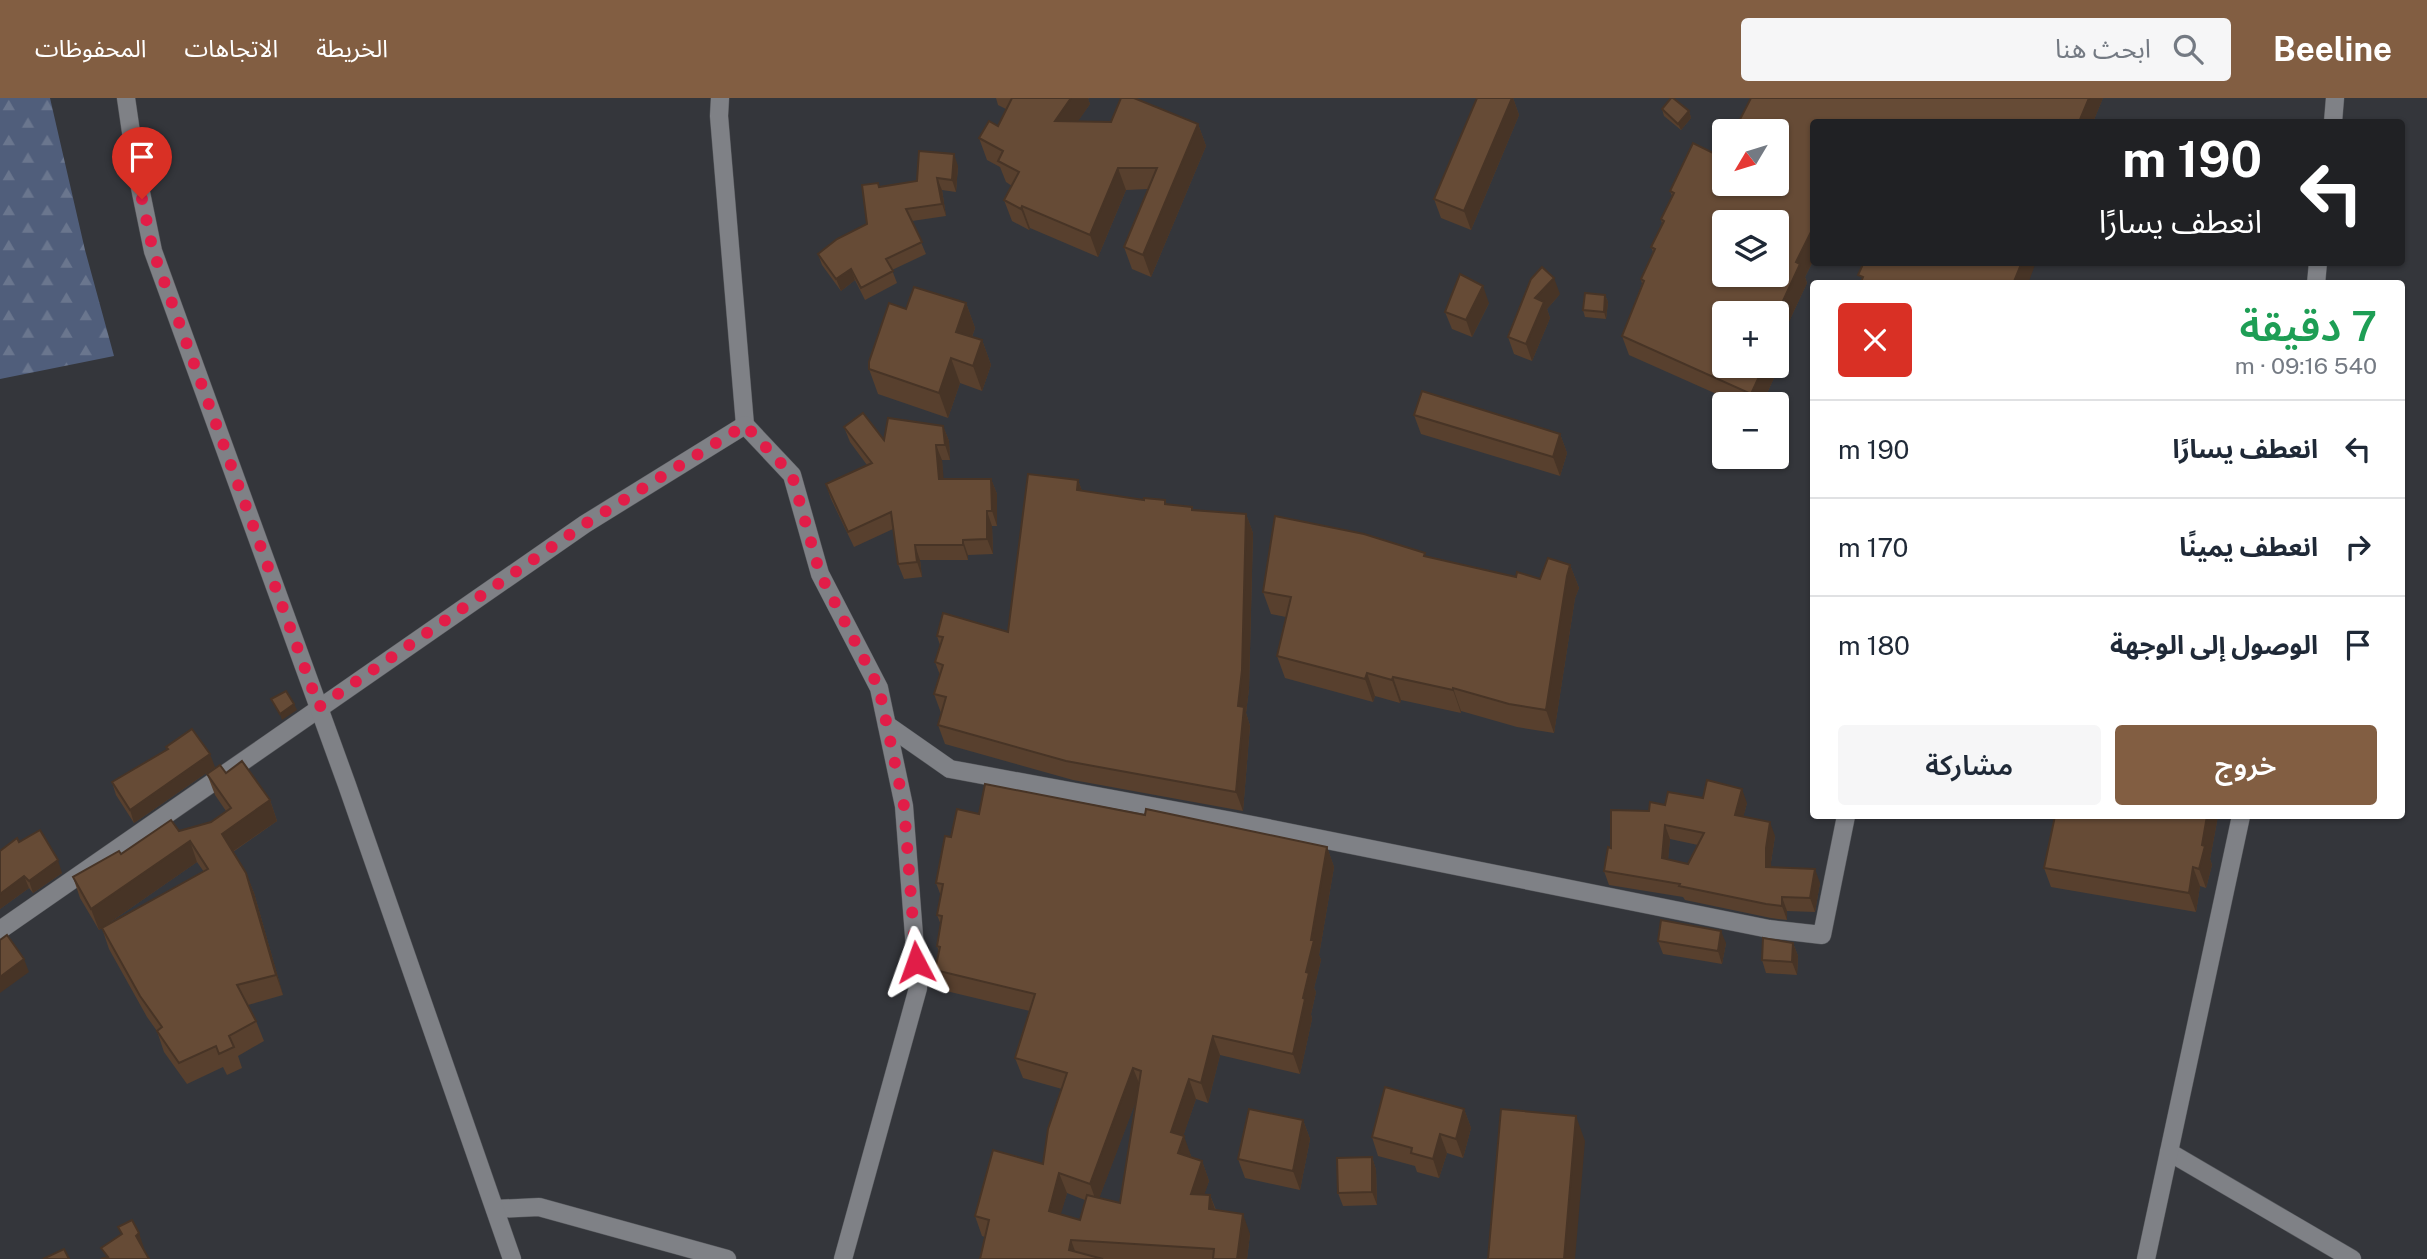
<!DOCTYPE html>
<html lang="ar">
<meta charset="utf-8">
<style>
:root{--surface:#fff;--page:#f6f6f7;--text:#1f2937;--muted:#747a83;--line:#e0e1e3;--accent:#825e42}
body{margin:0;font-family:"Public Sans","Noto Sans Arabic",sans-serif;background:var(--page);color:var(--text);direction:rtl;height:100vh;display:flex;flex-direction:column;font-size:26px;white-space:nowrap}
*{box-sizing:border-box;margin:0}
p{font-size:23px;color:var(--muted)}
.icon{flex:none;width:38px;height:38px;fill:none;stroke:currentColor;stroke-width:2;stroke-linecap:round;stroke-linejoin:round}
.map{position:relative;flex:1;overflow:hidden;direction:ltr}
.details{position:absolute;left:1810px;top:182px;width:595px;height:539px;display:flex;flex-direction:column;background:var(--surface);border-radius:7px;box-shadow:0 2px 5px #0004;direction:rtl}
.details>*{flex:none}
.banner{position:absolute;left:1810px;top:21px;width:595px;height:147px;border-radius:7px;box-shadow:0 2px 5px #0004;direction:rtl;background:#202124;color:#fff;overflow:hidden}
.needle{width:46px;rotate:232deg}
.tools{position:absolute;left:1712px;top:21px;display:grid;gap:14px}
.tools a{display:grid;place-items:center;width:77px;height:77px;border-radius:7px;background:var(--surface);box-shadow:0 2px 5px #0004;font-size:35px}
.pin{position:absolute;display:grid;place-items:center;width:60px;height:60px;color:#fff;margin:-72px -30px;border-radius:50% 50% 50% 0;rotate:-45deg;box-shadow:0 0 7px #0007}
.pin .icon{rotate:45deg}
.me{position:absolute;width:77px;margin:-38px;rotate:356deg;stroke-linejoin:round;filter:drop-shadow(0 0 5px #0008)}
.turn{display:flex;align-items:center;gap:24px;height:147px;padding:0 28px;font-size:32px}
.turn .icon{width:91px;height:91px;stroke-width:2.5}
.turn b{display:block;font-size:49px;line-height:60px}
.round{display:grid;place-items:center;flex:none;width:74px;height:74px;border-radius:7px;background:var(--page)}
.summary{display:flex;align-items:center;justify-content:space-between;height:119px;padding:0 28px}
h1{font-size:42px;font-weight:600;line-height:52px;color:#1e9e55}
.cta{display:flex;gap:14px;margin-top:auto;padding:14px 28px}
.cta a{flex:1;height:80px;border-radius:7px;background:var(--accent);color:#fff;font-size:28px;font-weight:600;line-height:80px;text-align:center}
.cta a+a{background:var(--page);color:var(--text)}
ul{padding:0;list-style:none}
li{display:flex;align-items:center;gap:21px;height:98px;padding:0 28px;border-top:2px solid var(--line)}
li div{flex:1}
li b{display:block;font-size:26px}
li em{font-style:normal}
header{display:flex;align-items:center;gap:42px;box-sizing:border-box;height:98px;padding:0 35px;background:var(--accent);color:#fff}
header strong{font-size:33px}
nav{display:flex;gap:38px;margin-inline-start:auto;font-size:24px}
.search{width:490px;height:63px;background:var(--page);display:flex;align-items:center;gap:18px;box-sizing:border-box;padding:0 24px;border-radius:7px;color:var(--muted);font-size:26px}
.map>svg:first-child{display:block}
.forest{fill:url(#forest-firs)}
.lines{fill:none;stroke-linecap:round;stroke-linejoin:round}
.minor-casing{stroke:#535559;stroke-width:19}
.tertiary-casing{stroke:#535559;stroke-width:19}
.secondary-casing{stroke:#535559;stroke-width:19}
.minor{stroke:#7f8186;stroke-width:18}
.tertiary{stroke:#7f8186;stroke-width:18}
.secondary{stroke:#7f8186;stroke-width:18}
.wall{fill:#58402e;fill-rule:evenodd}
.shaded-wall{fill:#473426}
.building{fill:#664b36;stroke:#473426;stroke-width:2;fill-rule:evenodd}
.route{stroke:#e11d48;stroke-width:12;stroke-dasharray:0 21.6}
</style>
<header>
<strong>Beeline</strong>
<div class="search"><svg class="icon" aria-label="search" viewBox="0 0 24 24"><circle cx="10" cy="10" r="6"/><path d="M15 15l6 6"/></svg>ابحث هنا</div>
<nav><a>الخريطة</a><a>الاتجاهات</a><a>المحفوظات</a></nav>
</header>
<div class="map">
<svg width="2427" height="1161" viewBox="0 0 2427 1161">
<defs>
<pattern id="forest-firs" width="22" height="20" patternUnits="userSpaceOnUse" patternTransform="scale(1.75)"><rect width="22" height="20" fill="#505e7b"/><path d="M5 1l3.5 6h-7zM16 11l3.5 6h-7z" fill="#6a768e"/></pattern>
</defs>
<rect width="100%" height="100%" fill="#34363b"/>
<path class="forest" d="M0,0H50L85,152L114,258L0,281Z"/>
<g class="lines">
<g class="minor-casing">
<g id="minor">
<path d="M720,0L719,18L745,327"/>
<path d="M887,627L950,671L1232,723L1769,831L1822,837L1846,718"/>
<path d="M0,832L585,426L745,327L792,377L820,476L879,590L904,708L918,890L843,1161"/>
<path d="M2169,1054L2352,1161"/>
<path d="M495,1111L539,1109L727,1161"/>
</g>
</g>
<g class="tertiary-casing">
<g id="tertiary">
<path d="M2333,24L2335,0"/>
<path d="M2316,186L2318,164"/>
<path d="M2146,1161L2241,718"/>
</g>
</g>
<g class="secondary-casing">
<path id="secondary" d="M126,0L137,75L153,153L347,687L512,1161"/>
</g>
<use href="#minor" class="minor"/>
<use href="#tertiary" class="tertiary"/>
<use href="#secondary" class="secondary"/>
</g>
<g class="wall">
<path d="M996,0H1089L1088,1L1090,6L1077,24L1198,26L1206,48L1151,179L1132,171L1124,149L1148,91L1126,92L1098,159L1030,130L1029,132L1012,123L1004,102L1012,88L1006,84L1000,69L987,62L979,40L998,28L1006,11L998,7Z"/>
<path d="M1512,0H1513L1519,17L1471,132L1441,120L1434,101Z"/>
<path d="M1751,0H2103L2093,24H1813V163L1805,179L1807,185L1785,232L1788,239L1777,263L1779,269L1762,306H1739L1629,257L1622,238L1642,186L1641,181L1653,154L1651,149L1662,126L1661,121L1672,98L1670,93L1693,45L1721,59L1724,54V86H1776V33H1734ZM1724,124H1776V177H1724ZM1724,215H1776V268H1724Z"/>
<path d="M1662,11L1689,13L1691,20L1681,32L1664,18Z"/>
<path d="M958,68L956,94L942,92L946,118L912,123L926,156L892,172L897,185L865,202L855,182L841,193L822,167L818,156L867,126L880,89L917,83Z"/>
<path d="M1560,196L1547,211L1550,220L1532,263L1514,256L1508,239Z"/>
<path d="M1605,197L1608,204L1606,221L1585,219L1583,212Z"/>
<path d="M966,205L975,230L972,239L982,242L991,267L982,293L960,285L948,320L878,296L869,271L906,211Z"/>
<path d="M1489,205L1472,239L1452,231L1445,214Z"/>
<path d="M1414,317L1560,336L1567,355L1560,378L1421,336Z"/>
<path d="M943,328L949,343L950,362H942L943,381H991L997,396V428H992L993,456L968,457V462H920L922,479L904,481L898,466L893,431L854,449L831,401L826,386L867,367L850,344L844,329L884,342Z"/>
<path d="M1078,382L1082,393L1144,402H1165L1167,407L1192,409L1193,412L1246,416L1253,435L1249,591L1246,615L1250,628L1243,713L1073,682L945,646L938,627L941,615L934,596L940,577L935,564L940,547L937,538L1008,534Z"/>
<path d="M1426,458L1516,479L1540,481L1570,467L1579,490L1575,500L1554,635L1517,629L1461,613V615L1401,602L1400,605L1375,598L1373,604L1285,580L1277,558L1286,519L1271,516L1263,494Z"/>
<path d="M166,649L215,669L134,725L116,697L112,684L167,652Z"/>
<path d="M226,675L270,702L277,723L233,754L246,775L254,795L283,897L248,907L256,923L264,943L238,958L242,970L227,977L223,969L187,986L164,954L157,933L147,919L109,851L102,830L204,774L197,764L99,832L80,800L73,779L121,756L179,733L211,724L226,713L215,697L207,676Z"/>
<path d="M1703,700L1747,705L1743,719L1775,738L1771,764V770L1820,785L1815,814L1787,813V822L1771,820L1685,802L1683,799L1609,787L1604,773L1611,750L1649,713L1665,707ZM1670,741L1698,747L1688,766L1668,761Z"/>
<path d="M979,716L1145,717L1327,749L1334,769L1319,857L1321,862L1314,890L1316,894L1311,916L1312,921L1300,976L1220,957L1208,1005L1196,1001L1183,1038L1191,1058V1060L1202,1063L1209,1083L1204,1096L1210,1097L1216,1112L1250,1136L1247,1161H980L985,1139L982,1138L975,1118L1043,1066L1062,991L1023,980L1015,960L1030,913L942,892L935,872L939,854L937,848L941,827L937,817L941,798L936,785L951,739ZM1137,1000L1120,1105L1099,1100ZM1067,1095L1085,1102L1080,1122L1060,1117Z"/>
<path d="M2055,718H2218L2210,761L2212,767L2206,790L2200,788L2196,814L2051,789L2044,770Z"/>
<path d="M19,744L62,775L33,795L29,790L0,811V753Z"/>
<path d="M1658,843L1726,845L1722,866L1663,856Z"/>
<path d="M1793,845L1798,858L1797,877L1766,875L1762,862Z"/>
<path d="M1464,1011L1471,1030L1463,1060L1447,1055L1439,1080L1417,1074L1415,1068L1378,1058L1372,1039Z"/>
<path d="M1303,1022L1310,1041L1300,1092L1245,1080L1238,1061Z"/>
<path d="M1372,1059L1376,1072L1377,1107L1343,1108L1338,1095Z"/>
</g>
<g class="shaded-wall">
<path d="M1071,0H1089L1088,1L1090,6L1063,45L1055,23Z"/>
<path d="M1512,0H1513L1519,17L1471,132L1464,113Z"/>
<path d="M2089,0H2103L2093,24H2079Z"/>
<path d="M1689,13L1691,20L1681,32L1678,26Z"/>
<path d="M1198,26L1206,48L1151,179L1143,157Z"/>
<path d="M954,56L958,68L956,94L952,82Z"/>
<path d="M1118,70L1126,92L1098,159L1090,137Z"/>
<path d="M937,80L942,92L946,118L942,106Z"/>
<path d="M1022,108L1030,130L1029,132L1021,111Z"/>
<path d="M1813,130V163L1805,179L1807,185L1785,232L1788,239L1777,263L1779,269L1762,306H1755L1751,296L1764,268H1776V218L1796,164Z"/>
<path d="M2022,164H2036L2028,186H2013Z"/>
<path d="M851,171L855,182L841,193L836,181Z"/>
<path d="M1554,180L1560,196L1547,211L1550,220L1532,263L1526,246L1535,200Z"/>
<path d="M1483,188L1489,205L1472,239L1466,222Z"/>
<path d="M1605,197L1608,204L1606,221L1604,214Z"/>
<path d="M966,205L975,230L965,259L956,234Z"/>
<path d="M982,242L991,267L982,293L973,268Z"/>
<path d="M951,260L960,285L948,320L939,295Z"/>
<path d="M943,328L949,343L950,362L945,347Z"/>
<path d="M1560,336L1567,355L1560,378L1553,359Z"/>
<path d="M936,347L942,362L945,396L939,381Z"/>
<path d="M991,381L997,396V428L992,413Z"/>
<path d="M1078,382L1085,401L1077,392Z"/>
<path d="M987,413L992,428L993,456L987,441Z"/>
<path d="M1246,416L1253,435L1249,591L1246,615L1250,628L1243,713L1236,694L1238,608Z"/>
<path d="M963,442L968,457V462L963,447Z"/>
<path d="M915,447L920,462L922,479L917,464Z"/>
<path d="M1570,467L1579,490L1575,500L1554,635L1546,612L1567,478Z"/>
<path d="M1367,575L1375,598L1373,604L1365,581Z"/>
<path d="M1393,579L1401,602L1400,605L1392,582Z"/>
<path d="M1453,590L1461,613V615L1453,592Z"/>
<path d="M294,606L297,612L282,622L280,616Z"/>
<path d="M210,656L215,669L134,725L130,712Z"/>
<path d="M1742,691L1747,705L1740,731L1735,717Z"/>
<path d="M270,702L277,723L229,756L222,736Z"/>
<path d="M2207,718H2218L2210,761L2212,767L2206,790L2199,771L2202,747Z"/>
<path d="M1770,724L1775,738L1771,764L1772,783L1766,769V750Z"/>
<path d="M1665,727L1670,741L1667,774L1662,760Z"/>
<path d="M190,743L197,764L99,832L91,811Z"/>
<path d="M1327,749L1334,769L1319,857L1321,862L1314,890L1316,894L1311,916L1312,921L1300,976L1293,956Z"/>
<path d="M58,762L62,775L33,795L29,783Z"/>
<path d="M2193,769L2200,788L2196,814L2189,795Z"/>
<path d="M1815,771L1820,785L1815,814L1810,800Z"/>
<path d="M246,775L254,795L283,897L276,877Z"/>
<path d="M24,778L29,790L0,811V796Z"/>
<path d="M1782,799L1787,813V822L1782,808Z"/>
<path d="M1721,833L1726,845L1722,866L1718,853Z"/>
<path d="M1793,845L1798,858L1797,877L1792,864Z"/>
<path d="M24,861L29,874L0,895V879Z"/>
<path d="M1213,938L1220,957L1208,1005L1201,985Z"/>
<path d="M1133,970L1141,990L1097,1106L1090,1086Z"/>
<path d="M1189,981L1196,1001L1178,1053L1171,1034Z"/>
<path d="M1464,1011L1471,1030L1463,1060L1456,1041Z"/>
<path d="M1576,1018L1585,1043L1575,1161H1564Z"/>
<path d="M1303,1022L1310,1041L1300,1092L1293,1073Z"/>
<path d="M1440,1036L1447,1055L1439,1080L1433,1061Z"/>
<path d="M1184,1038L1191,1058L1186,1075L1178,1055Z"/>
<path d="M1372,1059L1376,1072L1377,1107L1372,1094Z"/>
<path d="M1202,1063L1209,1083L1198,1115L1191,1096Z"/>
<path d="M1059,1075L1067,1095L1056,1133L1049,1113Z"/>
<path d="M1210,1097L1217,1117L1209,1111Z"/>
<path d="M1243,1116L1250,1136L1247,1161H1237Z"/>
<path d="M139,1135L144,1150L141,1153L136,1138Z"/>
<path d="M1071,1142L1078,1161L1069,1152Z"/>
</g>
<g class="building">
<path d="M1012,0H1071L1055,23L1111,24L1121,0H1134L1198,26L1143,157L1124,149L1157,70H1118L1090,137L1022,108L1021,111L1004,102L1019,74L998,63L1003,53L979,40L989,23L998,28Z"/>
<path d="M1477,0H1512L1464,113L1434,101Z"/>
<path d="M1671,0H1673L1689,13L1678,26L1662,11Z"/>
<path d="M1751,0H2089L2079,24H1813V130L1796,164L1800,166L1776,218V215H1724V268H1764L1751,296L1622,238L1644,183L1641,181L1655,151L1651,149L1664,123L1661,121L1674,95L1670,93L1693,45L1721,59L1724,54V86H1776V33H1734ZM1724,124H1776V177H1724Z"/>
<path d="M919,53L954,56L952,82L937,80L942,106L906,111L922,144L886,161L893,173L861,190L851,171L836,181L818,156L837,141L867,126L862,87L878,85L879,89L917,83Z"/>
<path d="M1864,164H2022L2013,186H1860L1863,179L1858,177Z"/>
<path d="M1542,169L1554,180L1535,200L1544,204L1526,246L1508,239L1531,181Z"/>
<path d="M1460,176L1483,188L1466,222L1445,214Z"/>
<path d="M914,189L966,205L956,234L982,242L973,268L951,260L939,295L869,271V264L889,205L906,211Z"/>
<path d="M1585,195L1605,197L1604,214L1583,212Z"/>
<path d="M1776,219L1781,221L1776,231Z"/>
<path d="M1422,293L1560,336L1553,359L1414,317Z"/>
<path d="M863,315L884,342L888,320L943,328L945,347H936L939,381H991L992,413H987V441L963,442V447H915L917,464L898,466L891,414L848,434L826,386L872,365L844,329Z"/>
<path d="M1028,376L1078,382L1077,392L1144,402V400L1165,402V406L1192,409V412L1246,416L1242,572L1238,608L1244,609L1236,694L1066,663L938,627L946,599L934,596L943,567L935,564L943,539L937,538L943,515L1008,534Z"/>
<path d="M1275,418L1364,436L1425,455L1424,458L1516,479L1517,474L1540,481L1548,460L1570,467L1567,478L1546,612L1509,606L1453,590V592L1393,579L1392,582L1367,575L1365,581L1277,558L1291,499L1263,494Z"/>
<path d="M286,593L294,606L280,616L271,601Z"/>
<path d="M192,631L210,656L130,712L112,684L168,651L166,649Z"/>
<path d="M242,663L270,702L222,736L246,775L276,877L237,887L256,923L229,938L234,949L219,956L216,948L179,965L157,933L162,929L140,898L102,830L208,771L190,743L91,811L73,779L119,753L121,756L171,722L179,733L211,724L231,710L207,676L220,667L226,675Z"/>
<path d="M1707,682L1742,691L1735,717L1770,724L1766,750V769L1815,771L1810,800L1782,799V808L1766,806L1679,788L1680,786L1604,773L1608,749L1611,750V712L1649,713L1650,704L1665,707L1668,694L1703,700ZM1665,727L1704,735L1688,766L1662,760Z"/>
<path d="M985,686L1145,717L1146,711L1327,749L1311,842H1314L1306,874L1309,875L1303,900L1305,901L1293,956L1213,938L1201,985L1189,981L1171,1034L1184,1038L1178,1055L1202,1063L1191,1096L1210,1097L1209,1111L1243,1116L1237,1161H1213L1214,1151L1071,1142L1069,1152L1103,1161H980L989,1122L975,1118L993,1052L1043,1066L1048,1031L1067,975L1015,960L1035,896L935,872L940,849L937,848L942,818L937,817L943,786L936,785L945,738L951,739L957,711L979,716ZM1133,970L1141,973L1120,1105L1087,1097L1080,1122L1049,1113L1059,1075L1090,1086Z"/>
<path d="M2055,718H2207L2202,747L2205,748L2199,771L2193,769L2189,795L2044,770Z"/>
<path d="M40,732L58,762L29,783L24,778L0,796V753L17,740L19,744Z"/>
<path d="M1661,822L1721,833L1718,853L1658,843Z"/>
<path d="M7,837L24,861L0,879V842Z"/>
<path d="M1763,840L1793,845L1792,864L1762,862Z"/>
<path d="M1385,989L1464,1011L1456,1041L1440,1036L1433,1061L1411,1055L1412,1050L1372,1039Z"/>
<path d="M1249,1011L1303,1022L1293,1073L1238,1061Z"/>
<path d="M1501,1011L1576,1018L1564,1161H1488Z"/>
<path d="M1372,1059V1094L1338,1095L1337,1060Z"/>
<path d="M132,1122L139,1135L136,1138L149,1161H101L108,1159L101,1150L122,1136L118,1129Z"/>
<path d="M64,1151L69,1161H43Z"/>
</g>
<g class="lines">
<path class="route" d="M142,101L153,153L319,609L585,426L745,327L792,377L820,476L879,590L904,708L916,864"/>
</g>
</svg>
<div class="tools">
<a><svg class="needle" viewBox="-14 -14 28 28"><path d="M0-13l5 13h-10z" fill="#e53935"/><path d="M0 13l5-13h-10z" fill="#747a83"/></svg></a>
<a><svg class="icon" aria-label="layers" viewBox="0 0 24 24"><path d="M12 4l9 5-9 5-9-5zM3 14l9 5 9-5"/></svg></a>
<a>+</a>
<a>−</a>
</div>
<div class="pin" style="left:142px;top:101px;background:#d93025"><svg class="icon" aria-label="arrive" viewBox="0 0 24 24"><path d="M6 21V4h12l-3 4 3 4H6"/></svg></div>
<svg class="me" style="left:916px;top:864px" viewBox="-20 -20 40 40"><path d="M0-17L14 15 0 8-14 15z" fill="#e11d48" stroke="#fff" stroke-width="4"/></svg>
<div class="banner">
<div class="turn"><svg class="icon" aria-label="left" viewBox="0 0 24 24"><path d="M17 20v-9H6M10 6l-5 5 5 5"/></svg><div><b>190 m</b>انعطف يسارًا</div></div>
</div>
<section class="details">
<div class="summary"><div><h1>7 دقيقة</h1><p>540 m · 09:16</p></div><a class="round" style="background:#d93025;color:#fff"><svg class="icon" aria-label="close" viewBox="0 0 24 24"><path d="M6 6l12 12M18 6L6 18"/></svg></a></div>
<ul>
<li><svg class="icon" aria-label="left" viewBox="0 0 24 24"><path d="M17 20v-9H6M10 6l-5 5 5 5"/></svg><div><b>انعطف يسارًا</b></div><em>190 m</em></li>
<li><svg class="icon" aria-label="right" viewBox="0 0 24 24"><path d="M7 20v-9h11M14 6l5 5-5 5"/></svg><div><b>انعطف يمينًا</b></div><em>170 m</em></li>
<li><svg class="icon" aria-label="arrive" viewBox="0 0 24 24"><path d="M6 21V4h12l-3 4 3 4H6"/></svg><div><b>الوصول إلى الوجهة</b></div><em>180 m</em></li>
</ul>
<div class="cta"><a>خروج</a><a>مشاركة</a></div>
</section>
</div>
